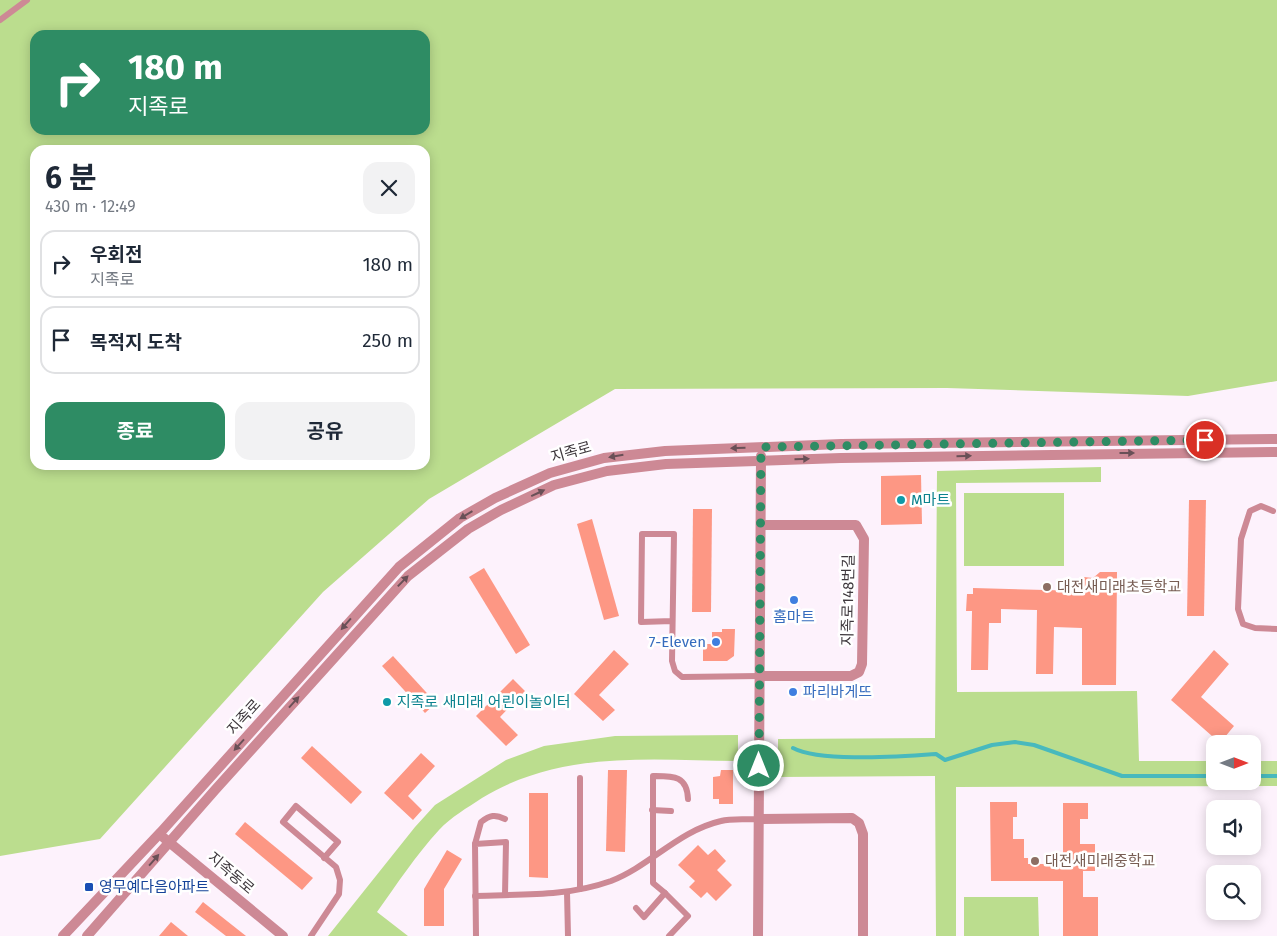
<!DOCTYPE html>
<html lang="ko">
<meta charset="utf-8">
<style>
:root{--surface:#fff;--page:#f2f2f3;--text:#1f2937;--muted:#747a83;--line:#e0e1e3;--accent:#2e8c64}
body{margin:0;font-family:"Fira Sans","Noto Sans KR",sans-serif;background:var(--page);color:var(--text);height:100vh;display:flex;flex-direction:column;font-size:19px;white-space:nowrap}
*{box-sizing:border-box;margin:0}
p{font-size:16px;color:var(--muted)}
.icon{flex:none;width:28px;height:28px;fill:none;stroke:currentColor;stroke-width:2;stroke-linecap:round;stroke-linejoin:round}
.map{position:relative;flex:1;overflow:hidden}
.details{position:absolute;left:30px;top:145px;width:400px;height:325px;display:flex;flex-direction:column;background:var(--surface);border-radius:15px;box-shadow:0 2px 12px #0003}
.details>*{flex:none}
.top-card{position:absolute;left:30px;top:30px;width:400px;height:105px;border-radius:15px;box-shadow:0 2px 12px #0003;background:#2e8c64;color:#fff;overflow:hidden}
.needle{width:32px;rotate:90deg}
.tools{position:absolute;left:1206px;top:735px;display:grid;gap:10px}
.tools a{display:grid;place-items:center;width:55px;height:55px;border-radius:10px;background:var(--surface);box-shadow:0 2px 12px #0003;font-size:25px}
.pin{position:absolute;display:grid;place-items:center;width:42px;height:42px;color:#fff;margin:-21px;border:2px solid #fff;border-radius:50%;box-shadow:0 1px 5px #0007}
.me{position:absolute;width:55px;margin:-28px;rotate:0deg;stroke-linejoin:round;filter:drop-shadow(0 0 4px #0008)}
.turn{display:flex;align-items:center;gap:18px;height:105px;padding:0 15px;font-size:22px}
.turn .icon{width:65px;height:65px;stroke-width:2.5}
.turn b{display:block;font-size:35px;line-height:42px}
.round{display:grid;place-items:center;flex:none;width:52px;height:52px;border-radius:15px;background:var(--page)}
.summary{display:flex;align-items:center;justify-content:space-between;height:85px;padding:0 15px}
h1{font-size:30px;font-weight:700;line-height:38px}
.primary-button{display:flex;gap:10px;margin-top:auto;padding:10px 15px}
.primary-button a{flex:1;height:58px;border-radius:15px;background:var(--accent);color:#fff;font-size:20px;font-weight:700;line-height:58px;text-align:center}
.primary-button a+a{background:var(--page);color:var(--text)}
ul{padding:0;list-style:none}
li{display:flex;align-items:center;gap:15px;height:68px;margin:0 10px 8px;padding:0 5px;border:2px solid var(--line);border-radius:15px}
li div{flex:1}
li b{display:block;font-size:19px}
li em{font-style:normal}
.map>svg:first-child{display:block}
.green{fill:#bbdd8e;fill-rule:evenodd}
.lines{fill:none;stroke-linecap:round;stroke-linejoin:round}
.stream{stroke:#48b9bd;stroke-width:4}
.building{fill:#fd9784}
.lane{stroke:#cd8995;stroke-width:6}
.street{stroke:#cd8995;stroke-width:10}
.oneway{fill:#695057}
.route{stroke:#2e8c64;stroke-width:9;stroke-dasharray:0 16.2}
.culture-dot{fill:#0f9aa8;stroke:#fff;stroke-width:2}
.education-dot{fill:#8d6e63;stroke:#fff;stroke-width:2}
.shop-dot{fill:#3f7fe0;stroke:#fff;stroke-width:2}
.transit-dot{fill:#1a4fb4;stroke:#fff;stroke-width:2}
.labels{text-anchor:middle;stroke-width:5;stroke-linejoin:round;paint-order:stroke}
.street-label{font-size:15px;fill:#3e383d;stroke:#fff}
.culture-label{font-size:15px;fill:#0d838f;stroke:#fff;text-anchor:start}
.education-label{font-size:15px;fill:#785e54;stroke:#fff;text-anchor:start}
.shop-label{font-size:15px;fill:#366cbe;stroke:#fff}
.transit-label{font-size:15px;fill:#164399;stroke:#fff;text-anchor:start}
</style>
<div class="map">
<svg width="1277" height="936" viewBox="0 0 1277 936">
<rect width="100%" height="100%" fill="#fdf2fc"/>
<g class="green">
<path d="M0,0H1277V381L1188,396L947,388L615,389L429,499L323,592L100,839L0,856ZM35,35H425V130H35ZM35,150H425V465H35Z"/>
<path d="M1101,467V482L956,483L957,692L1137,691L1139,761H1215V781H1252L1253,761H1277V786L956,787V936H936L935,776L778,777V739L935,738L937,471Z"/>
<rect x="964" y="493" width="100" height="73"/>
<path d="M738,735V761C649,760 561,750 482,798C467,808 451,817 439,830C416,855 397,884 377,912L408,936H328L415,827L435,805L506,760L544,746L615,736Z"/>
<path d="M964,897H1038L1039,936H964Z"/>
</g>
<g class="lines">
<g class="stream">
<path d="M793,748C821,763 902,756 936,754L945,760L992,745L1015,742L1034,745L1122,776H1215"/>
<path d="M1252,776H1277"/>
</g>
</g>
<g class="building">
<path d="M921,475L922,524L881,525V476Z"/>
<path d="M1189,500H1206L1204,616H1187Z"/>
<path d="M693,509H712L711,612H692Z"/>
<path d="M592,519L619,616L604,620L577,524Z"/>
<path d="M484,568L530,645L516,654L469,577Z"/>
<path d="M1100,572H1117L1116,685H1082V628L1054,627L1053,674H1036L1037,610L1001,609V623H989L988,670H971L972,611H966L967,594H973V588L1084,591V577L1093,578Z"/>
<path d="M722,629H735L734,656L727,661H703V644H712V632H722Z"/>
<path d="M614,650L629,664L599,695L615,710L603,721L574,694Z"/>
<path d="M1214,650L1229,664L1201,697L1234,726L1220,743L1171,700Z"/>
<path d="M393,656L436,703L425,713L382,666Z"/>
<path d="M513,679L525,691L500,717L518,735L506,746L476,716Z"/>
<path d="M312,746L362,792L351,804L301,758Z"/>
<path d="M421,753L435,766L408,796L422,810L413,820L384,793Z"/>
<path d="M608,770H627L625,852L606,851Z"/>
<path d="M721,770H733V804H719V799H713V777L720,776Z"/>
<path d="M529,793H548V878L529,877Z"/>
<path d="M990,802H1017V817H1013V839H1024V858H1028V864H1063V803H1088V819H1080V844H1095V871H1083V897H1098V936H1063V881H991Z"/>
<path d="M245,822L313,878L302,890L235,834Z"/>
<path d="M698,845L708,855L715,849L726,861L717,870L732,885L716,901L707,892L701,898L689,887L695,881L678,865Z"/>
<path d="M447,850L462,859L444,889V926H424V889Z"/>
<path d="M203,902L246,936H226L195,912Z"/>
<path d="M171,922L188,936H159Z"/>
</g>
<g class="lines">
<g class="lane">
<path d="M0,20L27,0"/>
<path d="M1273,511L1261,506L1250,511L1241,539L1238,609L1243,624L1255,628L1277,629"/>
<path d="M672,621L641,622L642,534H674L672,661L675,671L682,677L760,676"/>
<path d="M580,778V889"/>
<path d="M652,810L671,811"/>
<path d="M475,844L481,822C490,815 495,814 505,819"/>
<path d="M567,892L568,936"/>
<path d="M665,893L653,883V776C673,776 687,775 688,799"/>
<path d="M475,896C521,894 566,897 611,881C650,866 678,831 721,821C732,818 747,820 759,819"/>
<path d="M636,908L644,917L665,893L688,916L669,936"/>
<path d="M311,936L339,894L340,880L336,867L283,822L296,806L338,842L324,858"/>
<path d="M476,936L475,844L506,842L505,895"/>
</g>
<g class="street">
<path d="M760,676H851L859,672L862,664L864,539L856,525H761"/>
<path d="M759,819L852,818L859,823L863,834V936"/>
<path d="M164,838L283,936"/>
<path d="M63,936L161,832L399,567L460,518L495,498L550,473L604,458L665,451L841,444L1277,439"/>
<path d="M87,936L215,790L408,576L468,529L501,510L554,485L607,471L666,464L841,458L1277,452"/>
<path d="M758,936L761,456"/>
</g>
</g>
<defs><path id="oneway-solid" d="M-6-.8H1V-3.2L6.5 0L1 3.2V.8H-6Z" transform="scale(1.25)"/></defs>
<g class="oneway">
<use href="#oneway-solid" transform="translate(738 448) rotate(178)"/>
<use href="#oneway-solid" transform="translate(1127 453)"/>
<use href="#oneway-solid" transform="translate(616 456) rotate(170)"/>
<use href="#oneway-solid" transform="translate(964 456) rotate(-1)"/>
<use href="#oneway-solid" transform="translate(802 459) rotate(-2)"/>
<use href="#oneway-solid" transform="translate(538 493) rotate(-25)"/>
<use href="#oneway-solid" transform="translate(466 515) rotate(149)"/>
<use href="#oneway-solid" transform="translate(403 581) rotate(-46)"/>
<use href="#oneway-solid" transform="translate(346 624) rotate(131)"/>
<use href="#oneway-solid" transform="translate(294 702) rotate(-48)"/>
<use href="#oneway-solid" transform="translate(239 745) rotate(132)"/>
<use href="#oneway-solid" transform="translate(154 860) rotate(-49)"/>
</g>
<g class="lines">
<path class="route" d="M759,766L761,447L1205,440"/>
</g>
<g class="culture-dot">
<circle cx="901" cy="500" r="5"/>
<circle cx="387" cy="702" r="5"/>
</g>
<g class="education-dot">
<circle cx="1047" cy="587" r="5"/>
<circle cx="1035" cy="861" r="5"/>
</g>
<g class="shop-dot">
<circle cx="794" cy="600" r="5"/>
<circle cx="716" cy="642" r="5"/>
<circle cx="793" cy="692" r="5"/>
</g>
<rect class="transit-dot" x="84" y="882" width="10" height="10" rx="2.5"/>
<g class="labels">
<g class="street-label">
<text transform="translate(571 452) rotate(-16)" y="5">지족로</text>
<text transform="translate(848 600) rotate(-89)" y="5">지족로148번길</text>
<text transform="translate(244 717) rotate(-48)" y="5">지족로</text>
<text transform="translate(231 873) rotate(40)" y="5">지족동로</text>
</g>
<g class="culture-label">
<text x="911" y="505">M마트</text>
<text x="397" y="707">지족로 새미래 어린이놀이터</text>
</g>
<g class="education-label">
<text x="1057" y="592">대전새미래초등학교</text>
<text x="1045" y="866">대전새미래중학교</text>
</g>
<g class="shop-label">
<text x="794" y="622">홈마트</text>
<text x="706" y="647" text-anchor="end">7-Eleven</text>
<text x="803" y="697" text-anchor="start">파리바게뜨</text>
</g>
<g class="transit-label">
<text x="99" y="892">영무예다음아파트</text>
</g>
</g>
</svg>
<div class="tools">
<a><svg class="needle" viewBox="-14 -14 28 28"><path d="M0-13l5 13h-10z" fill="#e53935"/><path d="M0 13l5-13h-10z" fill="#747a83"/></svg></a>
<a><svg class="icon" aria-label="sound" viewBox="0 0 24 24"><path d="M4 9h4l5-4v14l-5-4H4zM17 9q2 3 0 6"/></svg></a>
<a><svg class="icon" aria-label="search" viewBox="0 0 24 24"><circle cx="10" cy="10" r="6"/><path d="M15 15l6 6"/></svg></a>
</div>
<div class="pin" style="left:1205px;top:440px;background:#d93025"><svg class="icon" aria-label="arrive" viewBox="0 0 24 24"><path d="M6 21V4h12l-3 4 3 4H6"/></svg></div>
<svg class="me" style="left:759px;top:766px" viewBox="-20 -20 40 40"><circle r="17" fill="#2e8c64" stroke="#fff" stroke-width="3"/><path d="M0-11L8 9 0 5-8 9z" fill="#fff"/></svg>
<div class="top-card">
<div class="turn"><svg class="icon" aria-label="right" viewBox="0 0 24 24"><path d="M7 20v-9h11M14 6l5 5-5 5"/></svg><div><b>180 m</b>지족로</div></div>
</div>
<section class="details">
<div class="summary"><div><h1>6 분</h1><p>430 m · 12:49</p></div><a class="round"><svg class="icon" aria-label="close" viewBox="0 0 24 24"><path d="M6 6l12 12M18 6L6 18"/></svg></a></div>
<ul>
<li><svg class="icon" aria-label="right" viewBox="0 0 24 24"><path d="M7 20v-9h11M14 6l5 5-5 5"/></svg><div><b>우회전</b><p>지족로</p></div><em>180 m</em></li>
<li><svg class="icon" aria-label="arrive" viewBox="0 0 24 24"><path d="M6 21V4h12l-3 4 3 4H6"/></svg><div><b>목적지 도착</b></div><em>250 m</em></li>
</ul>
<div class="primary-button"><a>종료</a><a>공유</a></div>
</section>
</div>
